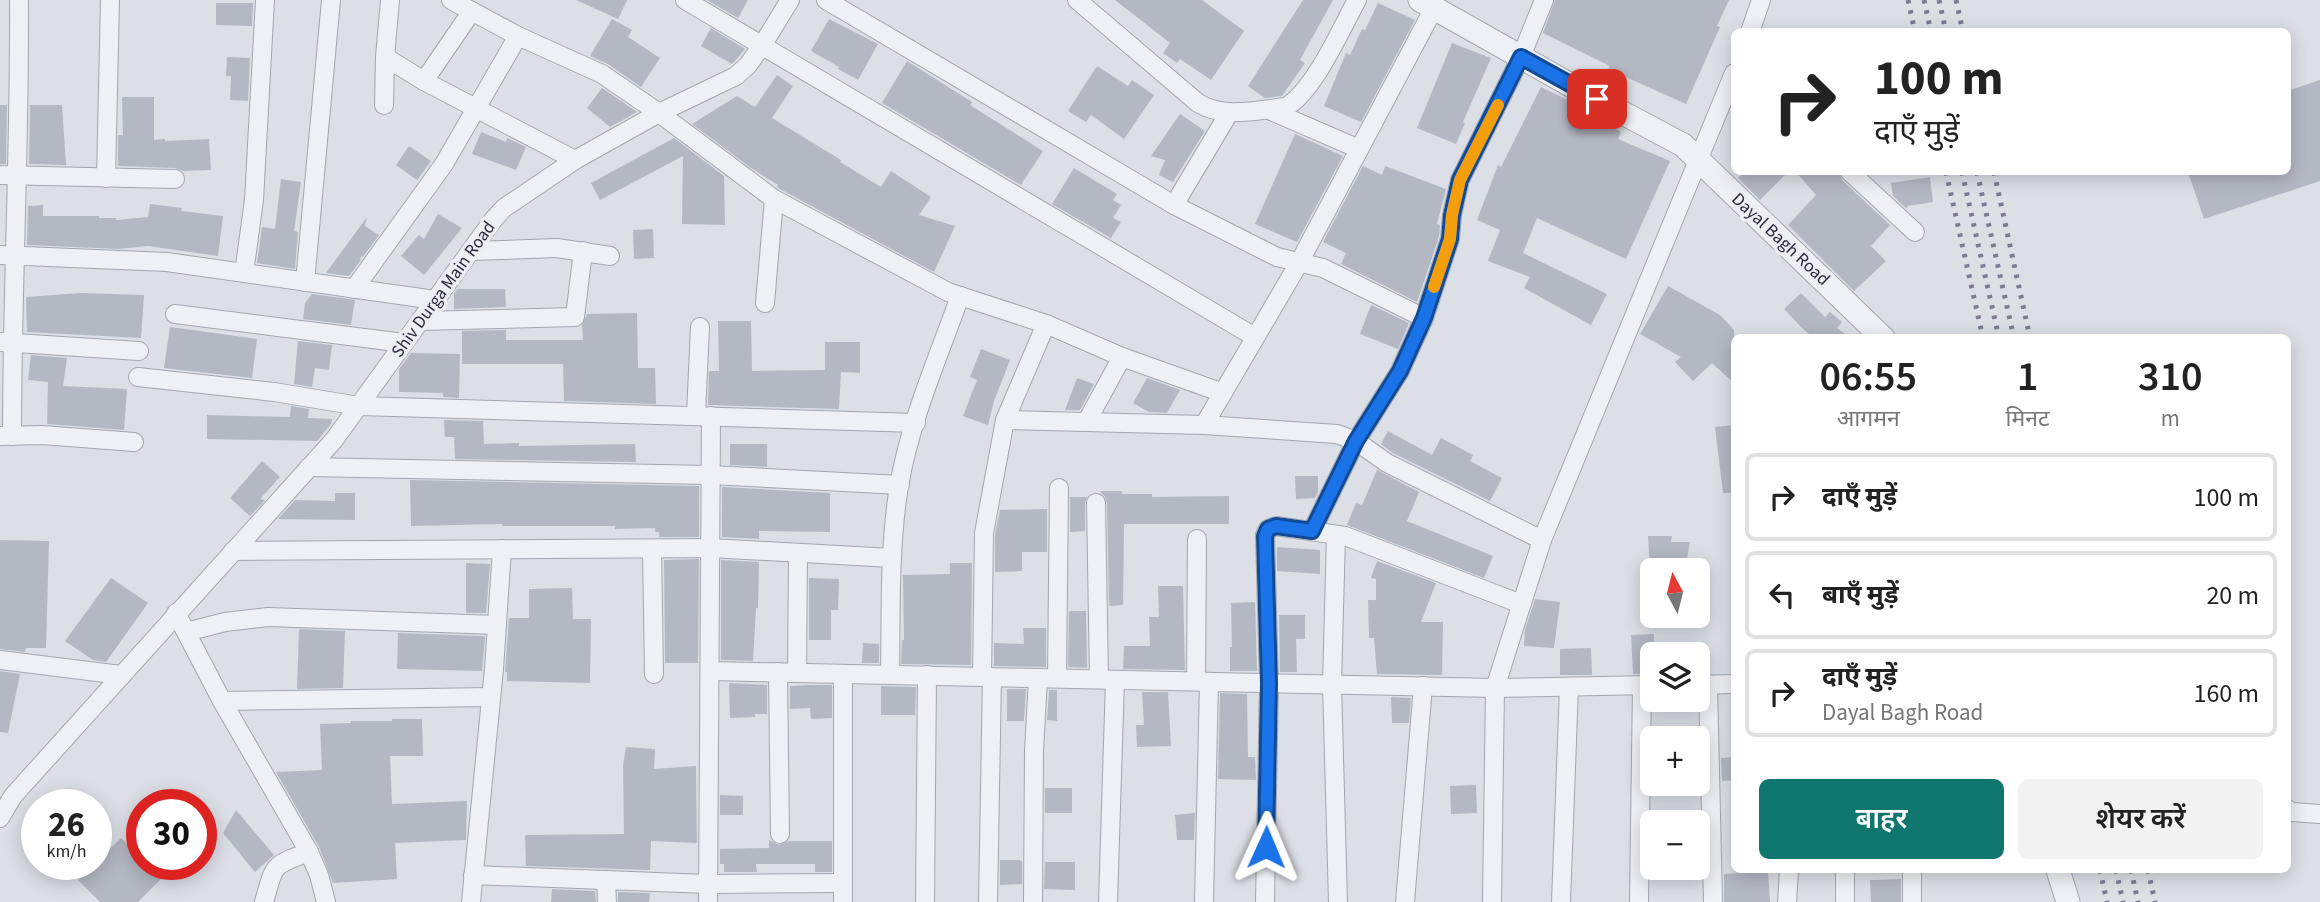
<!DOCTYPE html>
<html lang="hi">
<meta charset="utf-8">
<style>
:root{--surface:#fff;--page:#f2f2f2;--text:#222;--muted:#767676;--line:#e0e0e0;--accent:#0f766e}
body{margin:0;font-family:"Source Sans 3","Noto Sans Devanagari",sans-serif;background:var(--page);color:var(--text);height:100vh;display:flex;flex-direction:column;font-size:26px;white-space:nowrap}
*{box-sizing:border-box;margin:0}
p{font-size:23px;color:var(--muted)}
.icon{flex:none;width:38px;height:38px;fill:none;stroke:currentColor;stroke-width:2;stroke-linecap:round;stroke-linejoin:round}
.map{position:relative;flex:1;overflow:hidden}
.side{position:absolute;left:1731px;top:334px;width:560px;height:539px;display:flex;flex-direction:column;background:var(--surface);border-radius:10px;box-shadow:0 4px 18px #0003}
.side>*{flex:none}
.guide{position:absolute;left:1731px;top:28px;width:560px;height:147px;border-radius:10px;box-shadow:0 4px 18px #0003;background:#fff;color:var(--text);overflow:hidden}
.needle{width:46px;rotate:353deg}
.fabs{position:absolute;left:1640px;top:558px;display:grid;gap:14px}
.fabs a{display:grid;place-items:center;width:70px;height:70px;border-radius:10px;background:var(--surface);box-shadow:0 4px 18px #0003;font-size:35px}
.speed{position:absolute;left:21px;top:789px;display:flex;gap:14px;font-size:35px;font-weight:700;text-align:center}
.speed>*{display:grid;place-content:center;width:91px;height:91px;border-radius:50%;background:var(--surface);box-shadow:0 4px 18px #0003;line-height:1}
.speed small{font-size:18px;font-weight:400}
.speed .limit{border:10px solid #d22;background:#fff;color:#111}
.pin{position:absolute;display:grid;place-items:center;width:60px;height:60px;color:#fff;margin:-30px;border-radius:14px;box-shadow:0 4px 10px #0006}
.me{position:absolute;width:77px;margin:-38px;rotate:1deg;stroke-linejoin:round;filter:drop-shadow(0 0 5px #0008)}
.turn{display:flex;align-items:center;gap:24px;height:147px;padding:0 28px;font-size:32px}
.turn .icon{width:91px;height:91px;stroke-width:2.5}
.turn b{display:block;font-size:49px;line-height:60px}
.eta{display:flex;justify-content:space-evenly;align-items:center;height:119px;text-align:center}
.eta b{font-size:42px;font-weight:600;line-height:49px}
.cta{display:flex;gap:14px;margin-top:auto;padding:14px 28px}
.cta a{flex:1;height:80px;border-radius:10px;background:var(--accent);color:#fff;font-size:28px;font-weight:600;line-height:80px;text-align:center}
.cta a+a{background:var(--page);color:var(--text)}
ul{padding:0;list-style:none}
li{display:flex;align-items:center;gap:21px;height:88px;margin:0 14px 10px;padding:0 14px;border:4px solid var(--line);border-radius:10px}
li div{flex:1}
li b{display:block;font-size:26px}
li em{font-style:normal}
.map>svg:first-child{display:block}
.building{fill:#b4b8c3}
.lines{fill:none;stroke-linecap:round;stroke-linejoin:round}
.minor-casing{stroke:#a2a6b0;stroke-width:20}
.tertiary-casing{stroke:#a2a6b0;stroke-width:25}
.minor{stroke:#eff0f5;stroke-width:18}
.tertiary{stroke:#eff0f5;stroke-width:23}
.rail{stroke:#767d90;stroke-width:5;stroke-dasharray:3.5 7;stroke-linecap:butt}
.route-casing{stroke:#114b97;stroke-width:18}
.route{stroke:#1a73e8;stroke-width:12}
.slow{stroke:#f59e0b;stroke-width:12}
.labels{text-anchor:middle;stroke-width:7;stroke-linejoin:round;paint-order:stroke}
.street-label{font-size:18px;fill:#262c3d;stroke:#eceef4}
</style>
<div class="map">
<svg width="2320" height="902" viewBox="0 0 2320 902">
<rect width="100%" height="100%" fill="#dcdfe6"/>
<g class="building">
<path d="M576,0H627L618,19Z"/>
<path d="M707,0H748L738,18Z"/>
<path d="M1115,0H1202L1244,31L1211,80L1180,59L1177,63L1163,53L1170,43Z"/>
<path d="M1303,0H1333L1300,60L1305,63L1282,96L1265,98L1248,86Z"/>
<path d="M1555,0H1729L1717,26L1720,27L1686,104L1608,69L1610,66L1543,33Z"/>
<path d="M216,3H253L252,26L216,25Z"/>
<path d="M1378,3L1415,20L1361,122L1324,106L1346,53L1350,55L1362,29L1365,30Z"/>
<path d="M612,19L632,30L628,37L660,58L641,87L608,64L590,56Z"/>
<path d="M829,19L878,44L858,80L838,69L839,67L811,51Z"/>
<path d="M711,28L745,49L732,64L701,46Z"/>
<path d="M1452,43L1491,58L1463,122L1465,123L1456,144L1417,128Z"/>
<path d="M227,57L250,58L248,101L230,100L231,76H226Z"/>
<path d="M907,61L972,102L970,105L1043,151L1021,185L882,103Z"/>
<path d="M1097,66L1128,86L1132,80L1154,95L1124,139L1091,115L1086,122L1068,111Z"/>
<path d="M777,75L793,86L772,118L841,160L840,162L881,187L891,171L931,197L919,215L955,226L934,272L780,189L777,187L778,185L751,168L692,124L737,96L755,107Z"/>
<path d="M2320,80V181L2204,219L2188,172H2287V91Z"/>
<path d="M1541,87L1586,109L1585,111L1621,132L1618,139L1670,161L1626,259L1537,218L1523,253L1607,294L1591,325L1524,288L1530,277L1488,261L1500,230L1477,220L1498,165L1501,167Z"/>
<path d="M602,88L637,112L610,127L587,108Z"/>
<path d="M122,97H154V140L165,139V141L209,139L211,170L183,171L175,168L118,166V135H123Z"/>
<path d="M0,105H7L6,164H0Z"/>
<path d="M30,105H62L66,165L29,164Z"/>
<path d="M1180,114L1205,131L1173,182L1159,175L1165,160L1151,156Z"/>
<path d="M481,132L506,142L507,138L526,147L516,170L472,154Z"/>
<path d="M1295,134L1343,156L1297,242L1255,224Z"/>
<path d="M674,138L724,176L725,225L682,224L683,156L600,200L591,183Z"/>
<path d="M409,146L431,161L417,180L396,165Z"/>
<path d="M1363,166L1382,175L1385,166L1446,189L1437,224L1440,225L1439,237L1417,302L1341,264L1346,253L1323,242Z"/>
<path d="M1074,168L1117,194L1113,200L1121,205L1113,218L1121,222L1111,238L1052,204Z"/>
<path d="M1744,172H1788L1760,200L1738,178Z"/>
<path d="M1796,172H1839L1842,180L1890,225L1871,246L1886,261L1854,291L1788,225L1816,195Z"/>
<path d="M1930,177L1933,202L1908,206L1906,208L1893,196L1891,183Z"/>
<path d="M281,179L301,182L294,231L298,232L295,269L257,263L262,227L275,229Z"/>
<path d="M150,204L182,208L181,211L223,216L218,256L148,246L118,249L27,245L28,206L43,205V216H99V218H116V220L148,217Z"/>
<path d="M438,214L462,228L424,275L401,256L419,235L424,239Z"/>
<path d="M367,217L365,226L379,235L363,257L361,256L360,261L349,276L326,273Z"/>
<path d="M653,229L654,258L634,259L633,230Z"/>
<path d="M1668,286L1720,315L1734,330V383L1712,363L1693,381L1675,362L1681,357L1640,334Z"/>
<path d="M457,289H505L506,307L454,309V294Z"/>
<path d="M80,293L144,295L141,338L27,332L26,297Z"/>
<path d="M1801,293L1825,317L1830,312L1842,322L1837,328L1850,338H1814L1803,329L1784,309Z"/>
<path d="M312,294L355,300L351,325L303,319L305,303Z"/>
<path d="M1371,305L1409,323L1398,349L1360,334Z"/>
<path d="M637,313L638,368H655L656,404L564,401L563,364H462V331L506,330V340H583L582,325L587,314Z"/>
<path d="M718,321H751L752,371L825,370V342H860V373L841,372L839,409L708,405L709,371H719Z"/>
<path d="M170,327L257,339L252,378L164,368Z"/>
<path d="M298,341L332,345L329,370L315,368L312,387L294,384Z"/>
<path d="M981,349L1010,360L994,401L988,425L963,416L977,380L970,377Z"/>
<path d="M411,353L460,354L459,398L443,397V393L399,392V369Z"/>
<path d="M31,355L67,358L63,386L127,389L124,430L47,424L48,382L28,380Z"/>
<path d="M1077,378L1094,384L1080,410H1065Z"/>
<path d="M1147,378L1180,390L1167,413L1149,412L1133,403Z"/>
<path d="M291,406L309,409L308,418L332,419L331,424L317,441L207,439V415L290,417Z"/>
<path d="M444,420L483,421L484,444L519,443V446L635,444L636,462L455,459L454,437H445Z"/>
<path d="M1733,425L1734,493H1723L1715,427Z"/>
<path d="M1388,431L1432,455L1441,438L1473,455L1470,461L1502,478L1490,501L1393,453L1381,444Z"/>
<path d="M730,444H767V467L730,465Z"/>
<path d="M262,461L280,477L260,499L265,500L250,516L230,498Z"/>
<path d="M1377,470L1419,492L1407,521L1493,556L1484,578L1347,525L1356,503L1362,505Z"/>
<path d="M1295,476H1318V492L1315,498L1296,499Z"/>
<path d="M410,480L699,486V537H659V532H655V528L615,529V526H502V524L411,526Z"/>
<path d="M722,487L830,493V532L759,531V539L722,537Z"/>
<path d="M1100,491H1122V494H1152V497L1229,496V524H1124L1123,605L1109,606L1107,503L1105,497Z"/>
<path d="M335,493H355V520L278,519L295,500L335,501Z"/>
<path d="M1070,497H1087L1085,503V531L1070,532Z"/>
<path d="M1047,509V552H1022V571L995,572V534L1000,510Z"/>
<path d="M1648,536H1672L1671,542H1690L1686,565L1650,571Z"/>
<path d="M0,540L49,541L46,648H26L25,652L0,649Z"/>
<path d="M1277,547L1320,550V574L1277,571Z"/>
<path d="M699,559L698,663H665L664,560Z"/>
<path d="M721,560L759,562L758,608H756L753,661L721,660Z"/>
<path d="M1377,561L1436,583L1421,622H1443L1442,675L1377,674L1374,638H1369L1368,600H1376V579L1371,578Z"/>
<path d="M466,563L490,564L486,613H466Z"/>
<path d="M950,563H972L971,665L901,664L902,640H904L903,575L950,574Z"/>
<path d="M111,578L148,603L106,662L93,660L65,641Z"/>
<path d="M809,578L839,579L838,610H831V640H809Z"/>
<path d="M1158,586H1183L1185,670L1123,669L1124,646H1150L1149,617H1159Z"/>
<path d="M572,588L573,619H591L590,683L507,681V672H505L509,618H529V589Z"/>
<path d="M1535,599L1560,602L1554,648L1524,646L1525,630Z"/>
<path d="M1255,602L1257,671H1230V647H1232L1231,603Z"/>
<path d="M1069,611H1086L1087,668L1068,667Z"/>
<path d="M1279,615H1305V639H1296L1297,672H1280Z"/>
<path d="M1023,628H1046V667L994,666V643L1024,644Z"/>
<path d="M299,629L345,631L343,688L297,689Z"/>
<path d="M398,633L485,636L482,671L397,669Z"/>
<path d="M1654,634L1652,674H1633L1631,635Z"/>
<path d="M863,643L879,644V663H862Z"/>
<path d="M1591,648L1592,675H1560V649Z"/>
<path d="M0,671L20,674L8,733L0,732Z"/>
<path d="M729,683L767,685V714H755V717L730,718Z"/>
<path d="M809,685H832V718L811,719L810,708L790,709V686Z"/>
<path d="M881,686L916,687L915,715H881Z"/>
<path d="M1007,689H1026L1024,721H1007Z"/>
<path d="M1049,690H1057V721L1047,720Z"/>
<path d="M1142,692H1168L1171,746L1137,747L1136,725H1144Z"/>
<path d="M1220,693L1247,694L1248,757H1255L1256,780L1218,779Z"/>
<path d="M1391,697L1411,698L1409,723H1392Z"/>
<path d="M392,719H422L423,756H390L392,804L467,801L466,840L395,843L397,879L333,883L319,847L276,772L322,770L320,724L351,723V721H392Z"/>
<path d="M626,747L655,749L654,769L696,766L697,843L651,841L650,870L526,866L525,835L624,834L623,766Z"/>
<path d="M1734,757V780L1722,781L1721,758Z"/>
<path d="M1476,785L1477,813L1451,814L1450,786Z"/>
<rect x="1045" y="788" width="27" height="25"/>
<path d="M720,795L743,796V815H720Z"/>
<path d="M236,810L274,855L255,872L223,833Z"/>
<path d="M1195,813L1194,840H1177L1175,815Z"/>
<path d="M121,838L142,859V864H147L161,879L138,902H100L78,880Z"/>
<path d="M769,840L779,845L789,841H832V872H815V864H756L757,872H724V864H720V849L769,848Z"/>
<path d="M1000,860H1020L1022,862V884L1000,885Z"/>
<path d="M1045,862H1075V890L1044,889Z"/>
<path d="M1768,871L1770,902H1724V874Z"/>
<path d="M1901,879V902H1871L1870,880Z"/>
<path d="M552,889L595,891L596,902H551Z"/>
<path d="M618,892L650,893L649,902H618Z"/>
</g>
<g class="lines">
<g class="minor-casing">
<g id="minor">
<path d="M451,0L518,36L602,74L659,113L774,199L948,292L1046,324L1122,357L1223,393"/>
<path d="M685,0L1255,337"/>
<path d="M826,0L1174,205L1277,257L1323,268L1424,318"/>
<path d="M1077,0L1198,103C1224,119 1257,110 1286,107C1314,91 1341,29 1357,0"/>
<path d="M1750,32L1761,0"/>
<path d="M385,57L424,81L575,160"/>
<path d="M424,81L472,11"/>
<path d="M384,105L385,57L390,0"/>
<path d="M1269,110L1359,149"/>
<path d="M1850,172L1915,232"/>
<path d="M0,175L175,179"/>
<path d="M106,178L110,0"/>
<path d="M1174,205L1229,113"/>
<path d="M471,251L557,248L610,256"/>
<path d="M0,255L167,262L435,300"/>
<path d="M244,273L254,200L265,0"/>
<path d="M305,282L331,0"/>
<path d="M354,289L444,164L518,36"/>
<path d="M765,303L774,199"/>
<path d="M175,314L404,343"/>
<path d="M420,321L575,317L583,251"/>
<path d="M0,342L139,351"/>
<path d="M138,377L274,392L359,406L916,423"/>
<path d="M696,415L700,327"/>
<path d="M1005,420L1204,425L1337,434L1356,441L1387,463L1542,540"/>
<path d="M1087,421L1122,357"/>
<path d="M1204,425L1299,263L1434,8"/>
<path d="M0,436L42,435L134,442"/>
<path d="M12,436C12,291 20,145 19,0"/>
<path d="M309,467L710,475L900,485"/>
<path d="M1096,503L1099,679"/>
<path d="M1312,531L1356,441L1400,371L1424,318L1450,239L1452,215L1460,180L1521,57L1544,0"/>
<path d="M1336,535L1332,684L1338,902"/>
<path d="M652,549L654,674"/>
<path d="M233,551L710,548L892,558"/>
<path d="M176,613L222,701L309,852L319,875L326,902"/>
<path d="M186,632L225,622L268,617L497,625"/>
<path d="M0,660L121,675"/>
<path d="M710,671L1495,688L1652,685"/>
<path d="M778,672L780,834"/>
<path d="M797,673L798,553"/>
<path d="M890,675C891,612 889,548 899,486C910,421 938,358 960,296"/>
<path d="M982,677L984,533L1005,420L1046,324"/>
<path d="M1057,678L1059,488"/>
<path d="M1196,681L1197,539"/>
<path d="M1708,684L1713,902"/>
<path d="M1698,685L1734,684"/>
<path d="M222,701L491,697"/>
<path d="M2287,809L2292,812L2320,814"/>
<path d="M0,818L13,796L334,440L493,220L504,208L575,160L659,113L736,76L748,65L763,44L790,0"/>
<path d="M1912,870V902"/>
<path d="M473,875L708,884L843,883"/>
<path d="M606,880L607,902"/>
<path d="M264,902C275,864 271,866 309,852"/>
<path d="M471,902L494,669L502,549"/>
<path d="M708,902L711,416"/>
<path d="M843,902V674"/>
<path d="M925,902L927,675"/>
<path d="M988,902L992,677"/>
<path d="M1033,902L1034,751L1038,678"/>
<path d="M1108,902L1115,680"/>
<path d="M1204,902L1209,682"/>
<path d="M1265,902L1269,683L1265,535L1268,529L1276,526L1345,536L1521,604"/>
<path d="M1405,902L1423,686"/>
<path d="M1492,902L1495,688L1542,540L1734,73"/>
<path d="M1561,902L1569,687"/>
<path d="M1639,902L1642,686"/>
<path d="M1787,902L1789,870"/>
<path d="M1845,902V870"/>
</g>
</g>
<g class="tertiary-casing">
<g id="tertiary">
<path d="M1420,0L1574,87L1683,145L1883,338"/>
<path d="M2058,870L2068,902"/>
</g>
</g>
<use href="#minor" class="minor"/>
<use href="#tertiary" class="tertiary"/>
<g class="rail">
<path d="M1908,0L1915,32"/>
<path d="M1924,0L1931,32"/>
<path d="M1939,0L1946,32"/>
<path d="M1956,0L1963,32"/>
<path d="M1946,172L1983,338"/>
<path d="M1962,172L1999,338"/>
<path d="M1977,172L2014,338"/>
<path d="M1994,172L2030,338"/>
<path d="M2100,870L2107,902"/>
<path d="M2116,870L2123,902"/>
<path d="M2131,870L2138,902"/>
<path d="M2148,870L2155,902"/>
</g>
</g>
<g class="lines">
<g class="route-casing">
<path id="route" d="M1266,847L1269,683L1265,536L1268,529L1276,526L1312,531L1356,441L1400,371L1424,318L1450,239L1452,215L1460,180L1521,57L1597,99"/>
</g>
<use href="#route" class="route"/>
<path class="slow" d="M1434,287L1450,239L1452,215L1460,180L1498,105"/>
</g>
<g class="labels">
<g class="street-label">
<text transform="translate(1781 239) rotate(43)" y="6">Dayal Bagh Road</text>
<text transform="translate(443 289) rotate(-54)" y="6">Shiv Durga Main Road</text>
</g>
</g>
</svg>
<div class="fabs">
<a><svg class="needle" viewBox="-14 -14 28 28"><path d="M0-13l5 13h-10z" fill="#e53935"/><path d="M0 13l5-13h-10z" fill="#767676"/></svg></a>
<a><svg class="icon" aria-label="layers" viewBox="0 0 24 24"><path d="M12 4l9 5-9 5-9-5zM3 14l9 5 9-5"/></svg></a>
<a>+</a>
<a>−</a>
</div>
<div class="speed"><div>26<small>km/h</small></div><div class="limit">30</div></div>
<div class="pin" style="left:1597px;top:99px;background:#d93025"><svg class="icon" aria-label="arrive" viewBox="0 0 24 24"><path d="M6 21V4h12l-3 4 3 4H6"/></svg></div>
<svg class="me" style="left:1266px;top:847px" viewBox="-20 -20 40 40"><path d="M0-17L14 15 0 8-14 15z" fill="#1a73e8" stroke="#fff" stroke-width="4"/></svg>
<div class="guide">
<div class="turn"><svg class="icon" aria-label="right" viewBox="0 0 24 24"><path d="M7 20v-9h11M14 6l5 5-5 5"/></svg><div><b>100 m</b>दाएँ मुड़ें</div></div>
</div>
<section class="side">
<div class="eta">
<div><b>06:55</b><p>आगमन</p></div>
<div><b>1</b><p>मिनट</p></div>
<div><b>310</b><p>m</p></div>
</div>
<ul>
<li><svg class="icon" aria-label="right" viewBox="0 0 24 24"><path d="M7 20v-9h11M14 6l5 5-5 5"/></svg><div><b>दाएँ मुड़ें</b></div><em>100 m</em></li>
<li><svg class="icon" aria-label="left" viewBox="0 0 24 24"><path d="M17 20v-9H6M10 6l-5 5 5 5"/></svg><div><b>बाएँ मुड़ें</b></div><em>20 m</em></li>
<li><svg class="icon" aria-label="right" viewBox="0 0 24 24"><path d="M7 20v-9h11M14 6l5 5-5 5"/></svg><div><b>दाएँ मुड़ें</b><p>Dayal Bagh Road</p></div><em>160 m</em></li>
</ul>
<div class="cta"><a>बाहर</a><a>शेयर करें</a></div>
</section>
</div>
